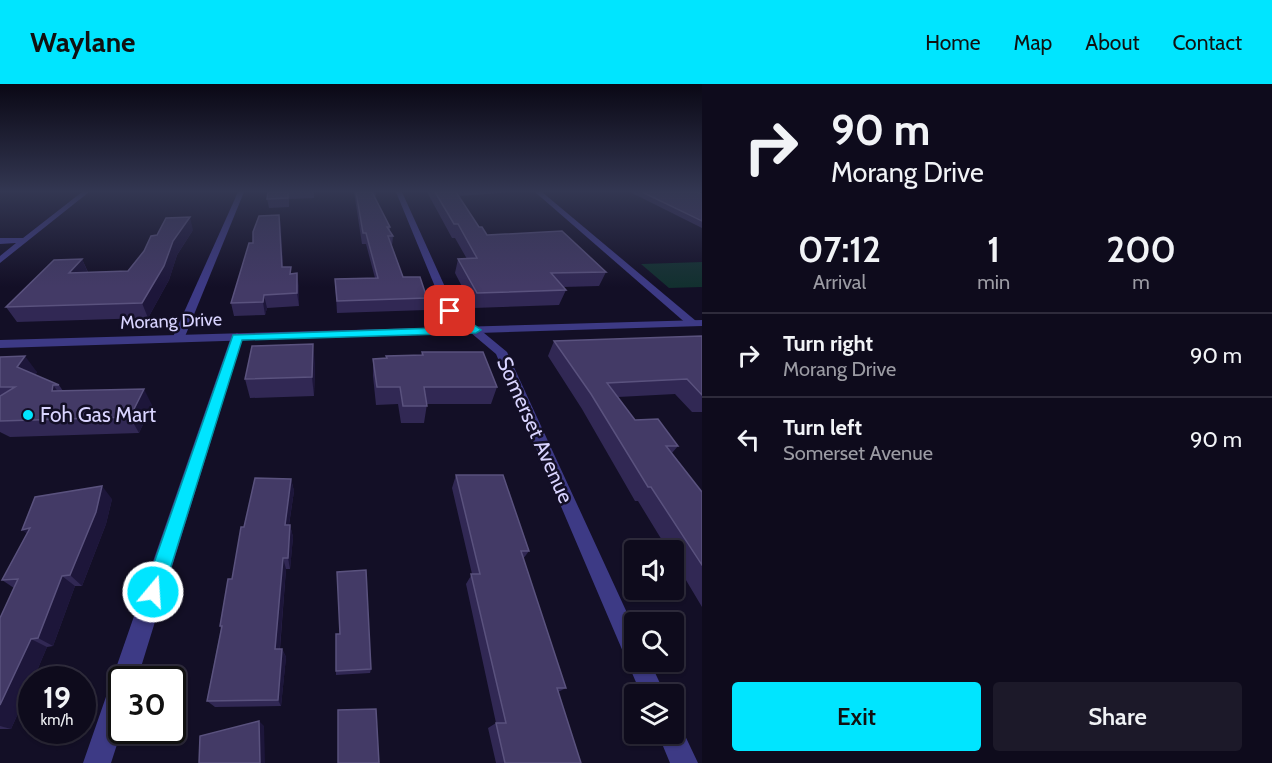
<!DOCTYPE html>
<style>
:root{--surface:#0e0b1c;--page:#1c1929;--text:#f1f3f6;--muted:#9b9ba3;--line:#2e2b3b;--accent:#00e5ff}
body{margin:0;font-family:Cabin,sans-serif;background:var(--page);color:var(--text);height:100vh;display:flex;flex-direction:column;font-size:22px;white-space:nowrap}
*{box-sizing:border-box;margin:0}
p{font-size:20px;color:var(--muted)}
.icon{flex:none;width:33px;height:33px;fill:none;stroke:currentColor;stroke-width:2;stroke-linecap:round;stroke-linejoin:round}
.map{position:relative;flex:1;overflow:hidden}
.sheet{display:flex;flex-direction:column;background:var(--surface);width:570px}
.sheet>*{flex:none}
.banner{background:#0e0b1c;color:var(--text);overflow:hidden}
.fabs{position:absolute;left:624px;top:456px;display:grid;gap:12px}
.fabs a{display:grid;place-items:center;width:60px;height:60px;border-radius:6px;background:var(--surface);box-shadow:0 2px 4px #0004,0 0 0 2px var(--line);font-size:30px}
.speed{position:absolute;left:18px;top:582px;display:flex;gap:12px;font-size:30px;font-weight:700;text-align:center}
.speed>*{display:grid;place-content:center;width:78px;height:78px;border-radius:50%;background:var(--surface);box-shadow:0 2px 4px #0004,0 0 0 2px var(--line);line-height:1}
.speed small{font-size:15px;font-weight:400}
.speed .limit{border:3px solid #111;border-radius:9px;background:#fff;color:#111}
.pin{position:absolute;display:grid;place-items:center;width:51px;height:51px;color:#fff;margin:-26px;border-radius:12px;box-shadow:0 3px 9px #0006}
.me{position:absolute;width:66px;margin:-33px;rotate:18deg;stroke-linejoin:round;filter:drop-shadow(0 0 4px #0008)}
.turn{display:flex;align-items:center;gap:21px;height:126px;padding:0 30px;font-size:27px}
.turn .icon{width:78px;height:78px;stroke-width:2.5}
.turn b{display:block;font-size:42px;line-height:51px}
.eta{display:flex;justify-content:space-evenly;align-items:center;height:102px;text-align:center}
.eta b{font-size:36px;font-weight:600;line-height:42px}
.button{display:flex;gap:12px;margin-top:auto;padding:12px 30px}
.button a{flex:1;height:69px;border-radius:6px;background:var(--accent);color:#111;font-size:24px;font-weight:600;line-height:69px;text-align:center}
.button a+a{background:var(--page);color:var(--text)}
ul{padding:0;list-style:none}
li{display:flex;align-items:center;gap:18px;height:84px;padding:0 30px;border-top:2px solid var(--line)}
li div{flex:1}
li b{display:block;font-size:22px}
li em{font-style:normal}
header{display:flex;align-items:center;gap:36px;box-sizing:border-box;height:84px;padding:0 30px;background:var(--accent);color:#111}
header strong{font-size:28px}
nav{display:flex;gap:33px;margin-inline-start:auto;font-size:21px}
main{display:flex;flex:1;min-height:0}
.map>svg:first-child{display:block}
.green{fill:#12302f}
.lines{fill:none;stroke-linecap:round;stroke-linejoin:round}
.minor{fill:#3d3a85;fill-rule:evenodd}
.tertiary{fill:#3d3a85;fill-rule:evenodd}
.wall{fill:#312854}
.shaded-wall{fill:#1d163a}
.building{fill:#433a66;stroke:#5a527e;stroke-width:1.5}
.route{fill:#00e5ff;stroke:#0095a6;stroke-width:1.5}
.poi-dot{fill:#00e5ff;stroke:#130f26;stroke-width:2}
.labels{text-anchor:middle;stroke-width:5;stroke-linejoin:round;paint-order:stroke}
.far-street-label{font-size:18px;fill:#d9d4ff;stroke:#130f26}
.poi-label{font-size:21px;fill:#d9d4ff;stroke:#130f26;text-anchor:start}
.street-label{font-size:21px;fill:#d9d4ff;stroke:#130f26}
</style>
<header>
<strong>Waylane</strong>
<nav><a>Home</a><a>Map</a><a>About</a><a>Contact</a></nav>
</header>
<main>
<div class="map">
<svg width="702" height="679" viewBox="0 0 702 679">
<rect width="100%" height="100%" fill="#130f26"/>
<path class="green" d="M702,178V203L669,204L641,180Z"/>
<g class="lines">
<g class="minor">
<path d="M82,108H89L0,179V172L16,159L0,160V154H23Z"/>
<path d="M238,108H244L184,255L182,258H174L172,255Z"/>
<path d="M396,108H402L455,225L507,268L634,544V578H650L665,610H641L496,270L445,227Z"/>
<path d="M535,108H542L696,237V241H688Z"/>
<path d="M237,249L243,253L137,596H122V645L111,679H83L231,253Z"/>
<path d="M674,638L680,641L698,679H670L658,650H674Z"/>
</g>
<path class="tertiary" d="M702,236V242L0,264V256Z"/>
</g>
<g class="wall">
<path d="M268,108H321H314V114L289,115V123L269,124L267,115Z"/>
<path d="M354,108H376L375,115L390,143V147L393,152L392,162L403,193L427,214L426,226L337,229L335,195L375,194L366,160H362Z"/>
<path d="M427,108H513L458,112L479,143L487,151L606,188L599,202L563,203L566,206L559,221L473,224L455,189L458,175H467L455,154H452Z"/>
<path d="M630,108H697L702,110V144Z"/>
<path d="M279,131L283,183L291,190L299,202V222L267,224L265,231L234,232L231,219L253,159Z"/>
<path d="M193,146L177,171L169,196L148,234L17,238L6,223L82,175L88,188L128,187Z"/>
<path d="M702,252V328H692L675,310L618,313L635,336L678,362L672,369L702,408V523L674,476V466H668L638,417H635L582,325L548,272L554,257Z"/>
<path d="M422,268L497,303L491,320H427L424,339H401L398,320L376,321L373,292V275L421,271Z"/>
<path d="M0,273L37,288L35,291L59,301L63,307L152,321L139,349L10,353L0,348Z"/>
<path d="M315,279L314,312L250,314L245,295Z"/>
<path d="M456,391L529,467L523,475L566,604L558,608L581,679H496L488,644L496,639L466,500L472,490L452,404Z"/>
<path d="M291,395L294,407L289,441H290L293,453L290,485H286L280,565H282L286,573L281,622L215,623L207,617L221,545L220,542L232,495L244,443Z"/>
<path d="M112,415L106,440L82,502H75L53,562L47,563L33,596H32V598L11,645H0V534L14,504L2,496L27,450Z"/>
<path d="M371,585L370,589L336,591V587Z"/>
</g>
<g class="shaded-wall">
<path d="M279,131L281,142L284,196L282,183Z"/>
<path d="M190,133L193,146L177,171L169,196L148,234L142,219L173,157Z"/>
<path d="M82,175L88,189H69Z"/>
<path d="M297,189L299,202V222L297,209Z"/>
<path d="M264,211L267,224L265,231L263,218Z"/>
<path d="M313,260L315,279L314,312L312,293Z"/>
<path d="M25,272L37,288L29,299L17,283Z"/>
<path d="M53,301L65,317L52,307Z"/>
<path d="M144,305L152,321L139,349L130,333Z"/>
<path d="M291,395L294,407L287,453L285,441Z"/>
<path d="M102,402L112,415L106,440L82,502L70,491Z"/>
<path d="M290,441L293,453L290,485L288,474Z"/>
<path d="M30,444L36,457L22,446Z"/>
<path d="M283,474L286,485L279,573L275,565Z"/>
<path d="M62,492L75,502L53,562L38,554Z"/>
<path d="M31,555L47,563L33,596H32V598L11,645L0,642V621Z"/>
<path d="M282,565L286,573L281,622L278,616Z"/>
<path d="M259,637L264,642L265,679H260Z"/>
</g>
<g class="building">
<path d="M268,108H288V114L267,115Z"/>
<path d="M356,108H372L390,143H387L393,152H388L403,193H420L427,214L337,217L335,195L378,194L366,149H363Z"/>
<path d="M435,108H456L479,143H482L487,151L562,147L606,188L551,189L566,206L477,209L458,175L477,174L458,140H454Z"/>
<path d="M642,108H697L702,110V137Z"/>
<path d="M279,131L282,183H291L290,190L297,189V209L264,211L263,218L231,219L249,159H253V148L259,132Z"/>
<path d="M190,133L173,157L164,182L142,219L6,223L54,176L82,175L69,189L128,187L144,167L151,152L157,151L166,134Z"/>
<path d="M702,252V311L687,295L607,299L635,336L658,335L678,362H666L702,408V481L651,403H648L591,310L554,257Z"/>
<path d="M313,260L312,293L245,295L252,262Z"/>
<path d="M422,268H483L497,303H424L427,322H403L400,303H377L373,275L387,274L386,272L423,271Z"/>
<path d="M25,272L17,283L59,301H53L52,307L144,305L130,333L0,337V312L15,303H0V273Z"/>
<path d="M456,391H503L529,467H521L566,604H557L581,679H505L496,639H506L471,490H480Z"/>
<path d="M255,394L291,395L285,441H290L288,474H283L275,565H282L278,616L207,617L222,542H220L228,495H232L241,443H244Z"/>
<path d="M102,402L96,428L70,491L62,492L38,554L31,555L0,621V534L18,495L2,496L30,444L22,446L35,413Z"/>
<path d="M366,486L371,585L336,587V550H340L337,488Z"/>
<path d="M376,625L379,679H338V626Z"/>
<path d="M259,637L260,679H199L200,652Z"/>
</g>
<linearGradient id="sky" x2="0" y2="1"><stop stop-color="#0a0815"/><stop offset="0.53" stop-color="#333752"/><stop offset="1" stop-color="#333752" stop-opacity="0"/></linearGradient>
<rect width="702" height="203" fill="url(#sky)"/>
<path class="route" d="M446,225H453L481,246L476,249L242,256L163,508L160,515L153,518L147,515L144,508L233,251L465,243L446,229Z"/>
<circle class="poi-dot" cx="28" cy="331" r="6"/>
<g class="labels">
<g class="far-street-label">
<text transform="translate(171 237) rotate(-2)" y="6">Morang Drive</text>
</g>
<g class="poi-label">
<text x="40" y="338">Foh Gas Mart</text>
</g>
<g class="street-label">
<text transform="translate(535 346) rotate(66)" y="7">Somerset Avenue</text>
</g>
</g>
</svg>
<div class="fabs">
<a><svg class="icon" aria-label="sound" viewBox="0 0 24 24"><path d="M4 9h4l5-4v14l-5-4H4zM17 9q2 3 0 6"/></svg></a>
<a><svg class="icon" aria-label="search" viewBox="0 0 24 24"><circle cx="10" cy="10" r="6"/><path d="M15 15l6 6"/></svg></a>
<a><svg class="icon" aria-label="layers" viewBox="0 0 24 24"><path d="M12 4l9 5-9 5-9-5zM3 14l9 5 9-5"/></svg></a>
</div>
<div class="speed"><div>19<small>km/h</small></div><div class="limit">30</div></div>
<div class="pin" style="left:450px;top:227px;background:#d93025"><svg class="icon" aria-label="arrive" viewBox="0 0 24 24"><path d="M6 21V4h12l-3 4 3 4H6"/></svg></div>
<svg class="me" style="left:153px;top:508px" viewBox="-20 -20 40 40"><circle r="17" fill="#00e5ff" stroke="#fff" stroke-width="3"/><path d="M0-11L8 9 0 5-8 9z" fill="#fff"/></svg>
</div>
<section class="sheet">
<div class="banner">
<div class="turn"><svg class="icon" aria-label="right" viewBox="0 0 24 24"><path d="M7 20v-9h11M14 6l5 5-5 5"/></svg><div><b>90 m</b>Morang Drive</div></div>
</div>
<div class="eta">
<div><b>07:12</b><p>Arrival</p></div>
<div><b>1</b><p>min</p></div>
<div><b>200</b><p>m</p></div>
</div>
<ul>
<li><svg class="icon" aria-label="right" viewBox="0 0 24 24"><path d="M7 20v-9h11M14 6l5 5-5 5"/></svg><div><b>Turn right</b><p>Morang Drive</p></div><em>90 m</em></li>
<li><svg class="icon" aria-label="left" viewBox="0 0 24 24"><path d="M17 20v-9H6M10 6l-5 5 5 5"/></svg><div><b>Turn left</b><p>Somerset Avenue</p></div><em>90 m</em></li>
</ul>
<div class="button"><a>Exit</a><a>Share</a></div>
</section>
</main>
